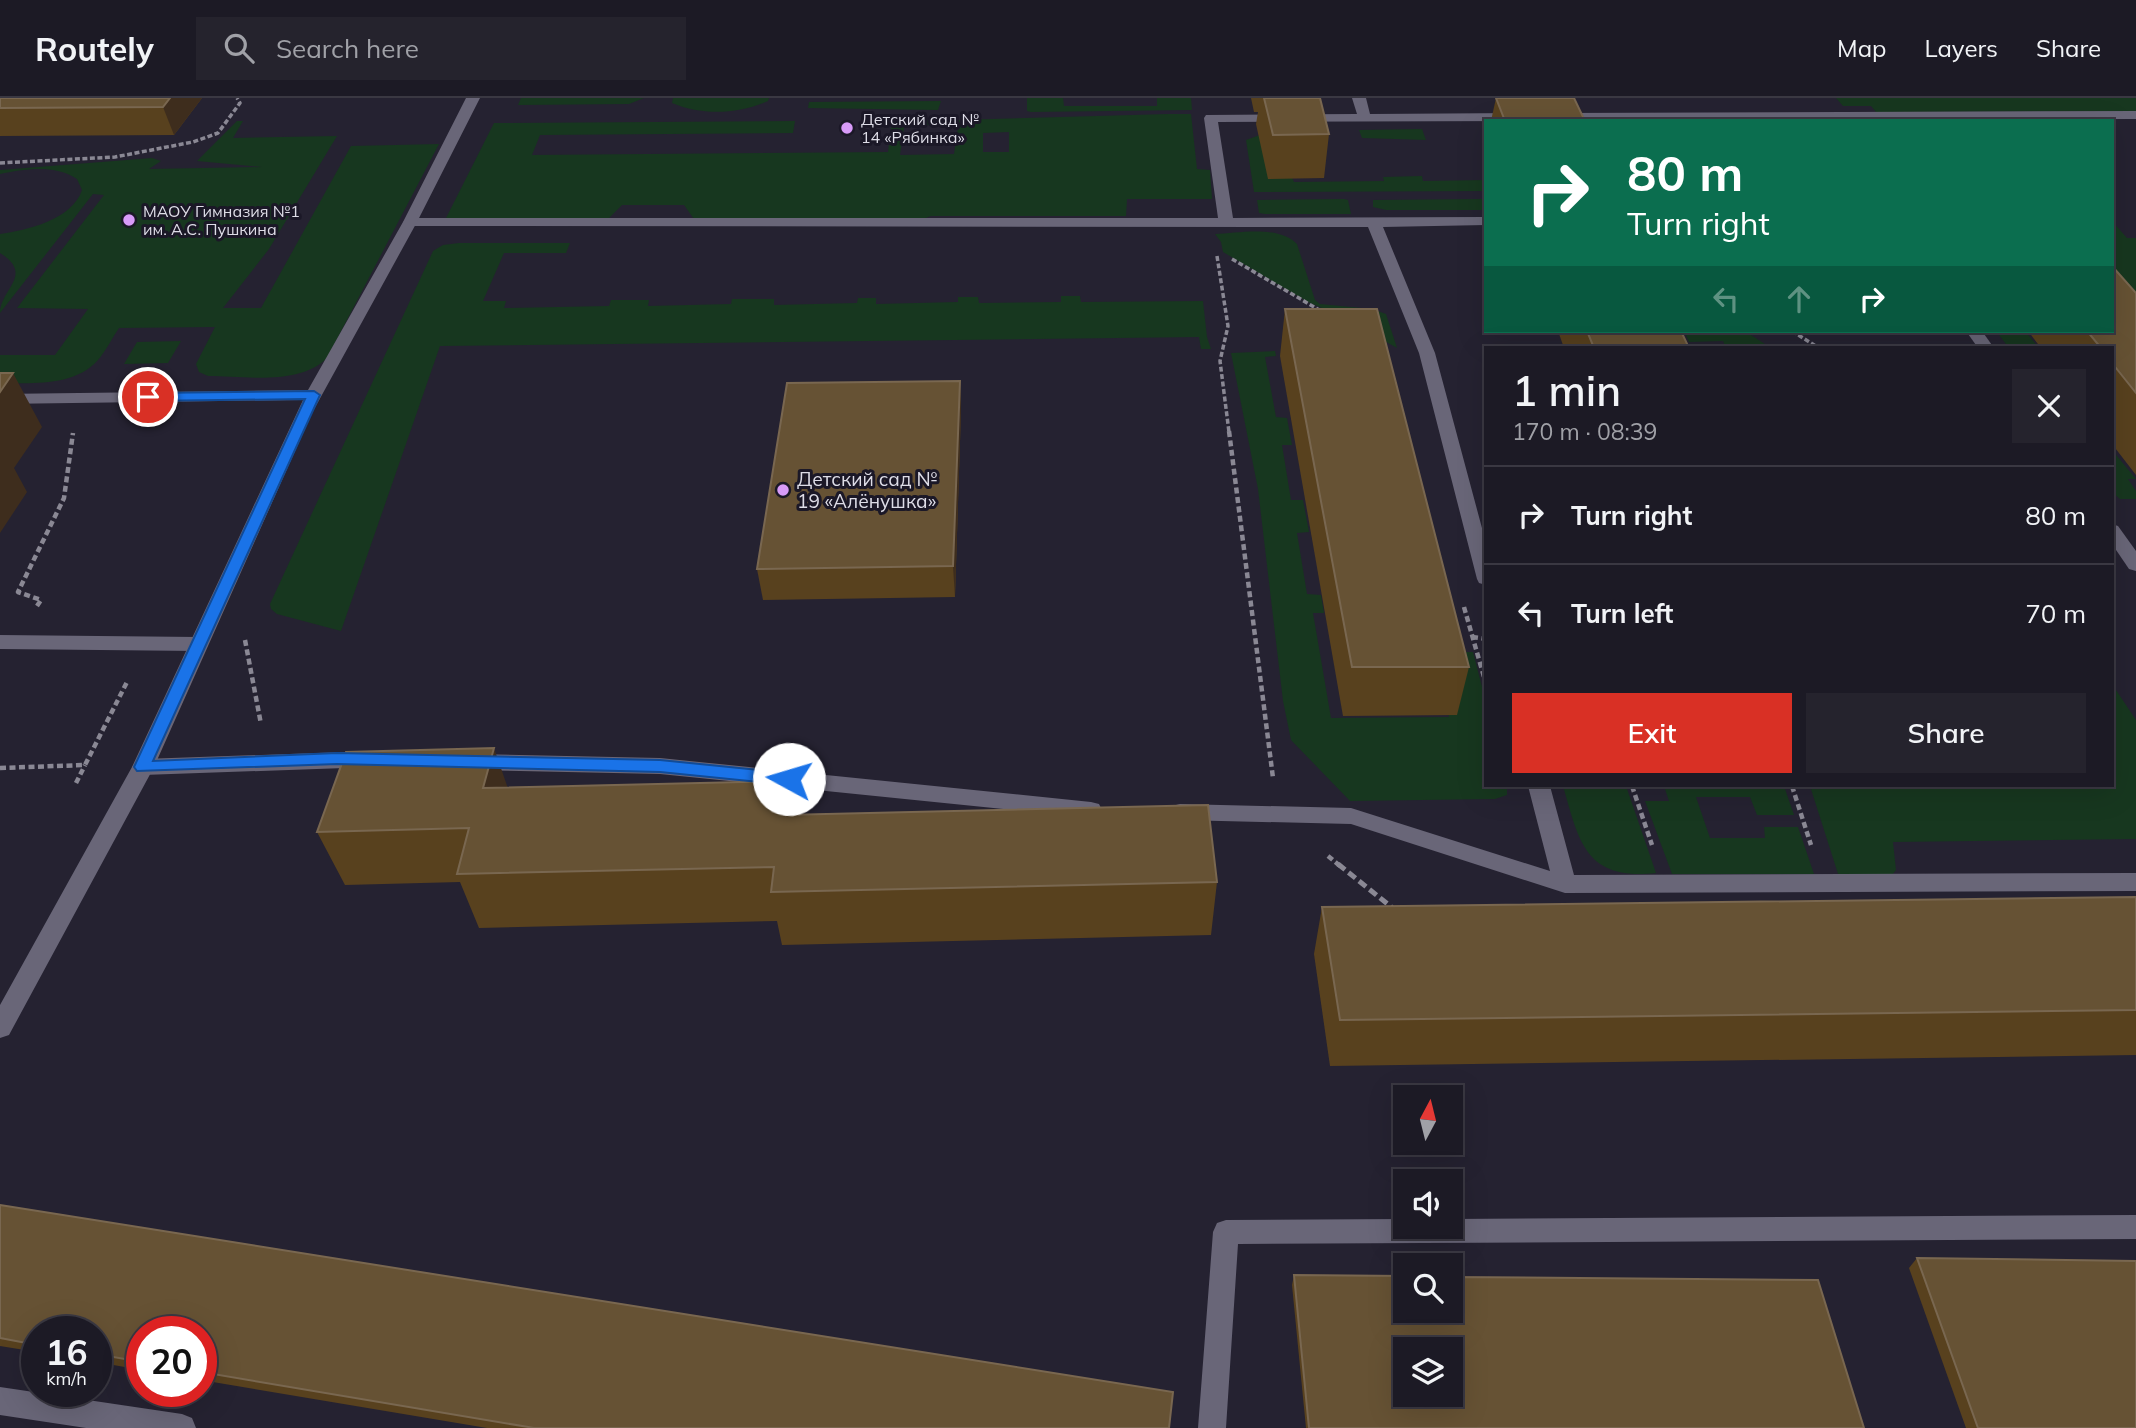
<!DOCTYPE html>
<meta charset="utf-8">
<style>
:root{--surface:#1c1a25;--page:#25232d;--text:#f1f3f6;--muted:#a0a1a7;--line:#3a3842;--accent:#d93025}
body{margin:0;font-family:Mulish,sans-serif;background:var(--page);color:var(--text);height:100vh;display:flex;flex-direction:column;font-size:26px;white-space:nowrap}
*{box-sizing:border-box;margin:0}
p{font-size:23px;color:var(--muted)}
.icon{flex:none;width:38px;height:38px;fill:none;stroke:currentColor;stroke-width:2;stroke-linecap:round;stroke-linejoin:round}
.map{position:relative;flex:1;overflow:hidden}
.sheet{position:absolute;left:1484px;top:248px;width:630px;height:441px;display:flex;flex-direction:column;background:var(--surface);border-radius:0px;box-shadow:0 7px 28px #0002,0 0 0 2px var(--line)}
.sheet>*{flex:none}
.guide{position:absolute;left:1484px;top:21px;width:630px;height:214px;border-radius:0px;box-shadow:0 7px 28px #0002,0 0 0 2px var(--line);background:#0b6e4f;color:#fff;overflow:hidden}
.needle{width:46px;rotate:7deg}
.controls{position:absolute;left:1393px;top:987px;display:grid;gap:14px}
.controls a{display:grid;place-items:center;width:70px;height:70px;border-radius:0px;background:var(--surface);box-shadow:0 7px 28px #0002,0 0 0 2px var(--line);font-size:35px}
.speed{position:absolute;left:21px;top:1218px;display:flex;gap:14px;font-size:35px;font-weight:700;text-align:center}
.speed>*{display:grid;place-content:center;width:91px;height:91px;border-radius:50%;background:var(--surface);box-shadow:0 7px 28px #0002,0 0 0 2px var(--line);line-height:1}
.speed small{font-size:18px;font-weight:400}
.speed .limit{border:10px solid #d22;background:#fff;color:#111}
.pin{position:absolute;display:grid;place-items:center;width:60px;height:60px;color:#fff;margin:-30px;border:4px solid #fff;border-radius:50%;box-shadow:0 2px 7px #0007}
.me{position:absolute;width:77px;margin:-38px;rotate:276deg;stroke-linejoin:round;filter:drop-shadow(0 0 5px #0008)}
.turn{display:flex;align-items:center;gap:24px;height:147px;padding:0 28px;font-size:32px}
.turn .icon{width:91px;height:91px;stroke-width:2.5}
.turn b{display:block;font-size:49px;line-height:60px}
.lanes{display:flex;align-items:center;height:66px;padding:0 28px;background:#0003;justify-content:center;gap:35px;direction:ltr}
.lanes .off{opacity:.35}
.round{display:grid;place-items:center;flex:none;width:74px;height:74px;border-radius:0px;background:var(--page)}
.head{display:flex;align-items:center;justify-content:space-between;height:119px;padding:0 28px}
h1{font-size:42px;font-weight:600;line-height:52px}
.button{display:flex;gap:14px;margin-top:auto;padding:14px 28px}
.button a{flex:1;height:80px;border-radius:0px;background:var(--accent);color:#fff;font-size:28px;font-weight:600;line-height:80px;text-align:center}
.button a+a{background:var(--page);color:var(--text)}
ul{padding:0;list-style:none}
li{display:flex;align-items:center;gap:21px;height:98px;padding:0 28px;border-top:2px solid var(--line)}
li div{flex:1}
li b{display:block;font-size:26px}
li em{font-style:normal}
header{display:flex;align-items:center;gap:42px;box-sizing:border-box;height:98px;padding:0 35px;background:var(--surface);border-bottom:2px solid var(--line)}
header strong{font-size:33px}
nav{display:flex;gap:38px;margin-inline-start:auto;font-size:24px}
.search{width:490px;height:63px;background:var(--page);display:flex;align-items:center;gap:18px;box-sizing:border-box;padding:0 24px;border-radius:0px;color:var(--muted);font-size:26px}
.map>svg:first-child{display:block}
.green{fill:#17371f;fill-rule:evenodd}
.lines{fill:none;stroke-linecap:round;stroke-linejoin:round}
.path-far2{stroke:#8a8894;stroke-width:3.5;stroke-dasharray:5 2.5;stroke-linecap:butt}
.path-far1{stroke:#8a8894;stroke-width:4.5;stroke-dasharray:6 3.5;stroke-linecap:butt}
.path{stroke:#8a8894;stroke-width:5;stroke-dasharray:9 4.5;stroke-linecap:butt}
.service{fill:#696678;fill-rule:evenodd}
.minor{fill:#696678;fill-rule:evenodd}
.wall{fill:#58411e}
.shaded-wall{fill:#3e2d1d}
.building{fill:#665234;stroke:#796750;stroke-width:2;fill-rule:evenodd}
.route{fill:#1a73e8;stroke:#114b97;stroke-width:2}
.poi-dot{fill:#d89bf8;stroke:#1b1827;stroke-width:2.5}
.labels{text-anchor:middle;stroke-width:6;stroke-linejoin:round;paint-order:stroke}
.far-poi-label{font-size:16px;fill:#dedde7;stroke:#1b1827;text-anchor:start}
.poi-label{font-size:19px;fill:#dedde7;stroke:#1b1827;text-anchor:start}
</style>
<header>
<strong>Routely</strong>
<div class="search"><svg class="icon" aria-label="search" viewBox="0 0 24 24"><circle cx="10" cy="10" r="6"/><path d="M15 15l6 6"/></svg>Search here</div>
<nav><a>Map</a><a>Layers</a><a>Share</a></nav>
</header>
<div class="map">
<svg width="2136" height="1330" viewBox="0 0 2136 1330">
<rect width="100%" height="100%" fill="#252231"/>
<g class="green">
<path d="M521,0H644L629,6L518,7Z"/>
<path d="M673,0H769L768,3C738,16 703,18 672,5Z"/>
<path d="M1027,0H1063L1064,8H1157V0H1191L1192,12L1031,14L1027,13Z"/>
<path d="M1836,0H2136V13L1876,14L1871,8H1843Z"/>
<path d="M941,3L938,12L808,10L809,4Z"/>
<path d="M1168,16H1191L1197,71L1210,72L1212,101H1127L1126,118H931L920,122L694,121L684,107H622L607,122H452L446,120L494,25L795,23L793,35L540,37L532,57L888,54L892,22H937V26L904,30L900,57L954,56L959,22ZM1009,34V54H983V35Z"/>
<path d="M237,23H243L233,40L337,38L269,151L223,210H261L351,48L439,46L327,260C299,288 244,278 208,278L199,274L196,266L215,229L119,230C112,240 106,253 98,262C74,289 32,285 0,285V257H55L88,211L17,210L104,97L93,96L0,215C0,191 35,177 0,155V136C27,132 72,122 82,92L77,81C55,66 24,71 0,76V72L152,60L161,63L149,71L262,69L197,63Z"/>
<path d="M1422,31L1426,42L1362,40L1359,32Z"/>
<path d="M1271,33L1294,84L1384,83L1383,79L1422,78L1423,83L1486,82V93L1254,94L1246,42Z"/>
<path d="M1344,101L1348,102L1351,116H1265L1259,115L1257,102Z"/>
<path d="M1486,101V112H1386L1373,109V102Z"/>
<path d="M2112,123L2127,140H2136V252L2112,222Z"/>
<path d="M1215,136C1239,135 1278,127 1297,146L1315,202L1320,206L1372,211L1386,216L1397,250L1338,217L1308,204L1223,154L1221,144Z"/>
<path d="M459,145H570L566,155H504L483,203H506L504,210L609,208L611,202H649L648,208L731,206L732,201H774V207L857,205L858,200H876V206L958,204V199H978L979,205L1061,204V198H1080L1081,204L1203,203L1207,239L1211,251H1201L1199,239L440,248L341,533L277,516L271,511L270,506L433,153L443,147Z"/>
<path d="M1684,233H1745L1771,250H1726L1723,243L1689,244Z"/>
<path d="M1996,233H2025L2039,250H2009Z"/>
<path d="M181,243L168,265L124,266L137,244Z"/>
<path d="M1275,253L1276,258L1265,259L1276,319L1287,320L1292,347H1282L1291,402H1303L1309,434L1297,435L1307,496L1321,497L1324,515H1313L1331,620L1449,619L1444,600L1447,554H1473L1486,604V688H1507V697L1495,701L1350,703L1291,642L1283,603L1258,391L1231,255Z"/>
<path d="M2112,352L2136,381H2128L2136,393V401H2120L2112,394Z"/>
<path d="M2112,586L2136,622V741L1893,744L1896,772L1892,777L1839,779L1810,688H2112Z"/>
<path d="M1563,688H1626L1656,775C1585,783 1579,743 1563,688Z"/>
<path d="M1664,688H1784L1794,717H1757L1750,699H1696L1710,740H1765L1764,729H1798L1814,776H1672L1645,703H1669Z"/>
</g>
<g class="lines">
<g class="path-far2">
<path d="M0,65L115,59L193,44L218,35L240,5L237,0"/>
<path d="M1217,158L1228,228L1220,263L1229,334"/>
<path d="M1232,161L1321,213"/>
<path d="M1792,233L1819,250"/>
</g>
<g class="path-far1">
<path d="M1229,333L1273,680"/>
<path d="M37,508L41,502L18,494L64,400L73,335"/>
<path d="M1464,509L1486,586"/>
<path d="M1472,539L1486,541"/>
<path d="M245,542L261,626"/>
<path d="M0,670L85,667L128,582"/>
<path d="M76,685L85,667"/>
<path d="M1632,688L1652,747"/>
<path d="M1792,688L1811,747"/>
<path d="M1328,758L1340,768"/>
</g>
<path class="path" d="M1338,766L1395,812"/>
<g class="service">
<path d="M1352,0H1366L1370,16L1520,15L1527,19L1521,23L1218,24L1233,120L1486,119V127L1383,129L1435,255L1486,445V487L1479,485L1477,481L1419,255L1368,129L410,128L403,124L410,120H1218L1204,20L1206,17L1357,16Z"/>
<path d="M2136,13V21L1555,23L1549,19L1556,15Z"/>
<path d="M1966,233H1982L1994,250H1978Z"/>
<path d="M2112,426L2118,428L2136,453V473L2129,471L2112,446Z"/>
<path d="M0,537L198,539L205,541L208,546L205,551L198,553L0,551Z"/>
<path d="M373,653L380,656L383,661L380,666L373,669L143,677L136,674L132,669L136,664L143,661Z"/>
<path d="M471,656L660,660L1091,704L1099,706L1102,712L1099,718L1091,720L660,676L471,672L464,669L461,664L464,659Z"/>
<path d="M1528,688H1550L1574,777L2136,775V793L1565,795L1351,726L1180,722L1172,720L1169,714L1172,708L1180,706L1351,710L1550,773Z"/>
<path d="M2136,1117V1141L1238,1146L1226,1330H1198L1213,1134L1217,1125L1226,1122L1405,1121V1129H1451V1121Z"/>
<path d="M0,1289L182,1316L192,1320L196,1330H86L0,1317Z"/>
</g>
<path class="minor" d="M466,0H480L417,124L312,315L154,669L9,937L0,940V907L132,669L303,302L0,306V296L308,292L403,124Z"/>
</g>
<g class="wall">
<path d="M0,0H202L174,37L0,38Z"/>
<path d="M1251,0H1320L1329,36L1324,80L1268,81L1256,26L1258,14H1254Z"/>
<path d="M1496,0H1574L1585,23H1491Z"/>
<path d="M2136,195V377L2112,346V250H2041L2028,233H2112Z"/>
<path d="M1285,211L1469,569L1457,617L1343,618L1280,258Z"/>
<path d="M1558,233H1681L1689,250H1564Z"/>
<path d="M960,283L961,313L955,499L763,502L757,471Z"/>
<path d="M788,683L795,717L1217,784L1211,837L782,847L777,823L479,830L460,784L345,787L317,734L508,689Z"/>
<path d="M2136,799V957L1330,968L1314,856L1322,809Z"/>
<path d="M0,1107L1169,1330H487L201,1282V1234H142V1272L96,1264V1234H37V1254L0,1248Z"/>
<path d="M1917,1160L2136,1330H1966L1909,1170Z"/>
<path d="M1294,1177L1864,1330H1306L1292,1187Z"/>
</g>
<g class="shaded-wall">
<path d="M170,0H202L174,37L163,9Z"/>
<path d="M13,275L42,329L14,370L27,394L0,435V294Z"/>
<path d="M960,283L961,313L955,499L953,468Z"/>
<path d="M494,650L513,705L483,690Z"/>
<path d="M788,683L798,737L784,717Z"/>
</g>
<g class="building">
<path d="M0,0H170L163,9L0,10Z"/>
<path d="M1264,0H1320L1329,36L1273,37Z"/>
<path d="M1496,0H1574L1585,23H1505Z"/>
<path d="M2112,168L2136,195V295L2112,265V250H2101L2087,233H2112Z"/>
<path d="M1285,211H1377L1469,569H1352Z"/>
<path d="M1587,233H1681L1689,250H1594Z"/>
<path d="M0,275H13L0,294Z"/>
<path d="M960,283L953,468L757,471L787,285Z"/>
<path d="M494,650L483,690L788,683L784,717L1208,707L1217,784L771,794L774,769L457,776L469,730L317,734L346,654Z"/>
<path d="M2136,799V912L1340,922L1322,809Z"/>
<path d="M0,1107L1173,1294L1169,1330H534L201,1274V1234H142V1264L96,1256V1234H37V1247L0,1240Z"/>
<path d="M1917,1160L2136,1163V1330H1978Z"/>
<path d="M1294,1177L1405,1178V1213H1451V1179L1818,1182L1864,1330H1309ZM1405,1251H1451V1297H1405Z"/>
</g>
<path class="route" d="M314,293L320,297L153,663L337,655L660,662L789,675L797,681L794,685L789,687L660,674L337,666L137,673L134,669L305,301L148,303L142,299L148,295Z"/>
<g class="poi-dot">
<circle cx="847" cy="30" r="7"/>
<circle cx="129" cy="122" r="7"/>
<circle cx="783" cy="392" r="7"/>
</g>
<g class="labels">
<g class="far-poi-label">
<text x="861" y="27">Детский сад №<tspan x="861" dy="18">14 «Рябинка»</tspan></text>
<text x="143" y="119">МАОУ Гимназия №1<tspan x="143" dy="18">им. А.С. Пушкина</tspan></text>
</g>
<g class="poi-label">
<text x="797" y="388">Детский сад №<tspan x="797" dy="22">19 «Алёнушка»</tspan></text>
</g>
</g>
</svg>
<div class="controls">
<a><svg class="needle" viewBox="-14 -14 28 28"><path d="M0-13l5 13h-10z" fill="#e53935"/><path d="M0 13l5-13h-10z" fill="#a0a1a7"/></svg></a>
<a><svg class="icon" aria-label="sound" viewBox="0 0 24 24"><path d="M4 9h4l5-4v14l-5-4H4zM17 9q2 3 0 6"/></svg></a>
<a><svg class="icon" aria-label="search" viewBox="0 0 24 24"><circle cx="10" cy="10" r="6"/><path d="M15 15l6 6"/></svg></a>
<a><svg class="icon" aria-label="layers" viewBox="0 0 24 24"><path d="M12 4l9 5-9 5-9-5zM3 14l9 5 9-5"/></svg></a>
</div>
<div class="speed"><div>16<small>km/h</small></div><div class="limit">20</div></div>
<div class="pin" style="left:148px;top:299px;background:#d93025"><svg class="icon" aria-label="arrive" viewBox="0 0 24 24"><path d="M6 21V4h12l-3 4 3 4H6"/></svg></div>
<svg class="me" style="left:789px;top:681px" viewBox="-20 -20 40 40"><circle r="19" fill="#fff"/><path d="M0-13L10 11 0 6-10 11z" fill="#1a73e8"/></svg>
<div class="guide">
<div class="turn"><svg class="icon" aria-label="right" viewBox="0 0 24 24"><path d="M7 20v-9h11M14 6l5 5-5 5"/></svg><div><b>80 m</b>Turn right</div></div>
<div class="lanes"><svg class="icon off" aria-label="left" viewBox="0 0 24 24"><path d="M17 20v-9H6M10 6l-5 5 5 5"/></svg><svg class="icon off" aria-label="ahead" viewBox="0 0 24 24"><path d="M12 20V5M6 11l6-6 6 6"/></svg><svg class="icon" aria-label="right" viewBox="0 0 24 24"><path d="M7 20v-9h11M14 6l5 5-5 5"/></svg></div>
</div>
<section class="sheet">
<div class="head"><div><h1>1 min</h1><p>170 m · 08:39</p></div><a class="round"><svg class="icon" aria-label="close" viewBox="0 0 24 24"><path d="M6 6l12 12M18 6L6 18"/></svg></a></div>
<ul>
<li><svg class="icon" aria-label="right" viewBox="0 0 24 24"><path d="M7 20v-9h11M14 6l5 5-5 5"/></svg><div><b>Turn right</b></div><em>80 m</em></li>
<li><svg class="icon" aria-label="left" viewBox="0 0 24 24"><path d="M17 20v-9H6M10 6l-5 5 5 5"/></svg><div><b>Turn left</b></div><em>70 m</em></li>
</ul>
<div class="button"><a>Exit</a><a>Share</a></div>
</section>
</div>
